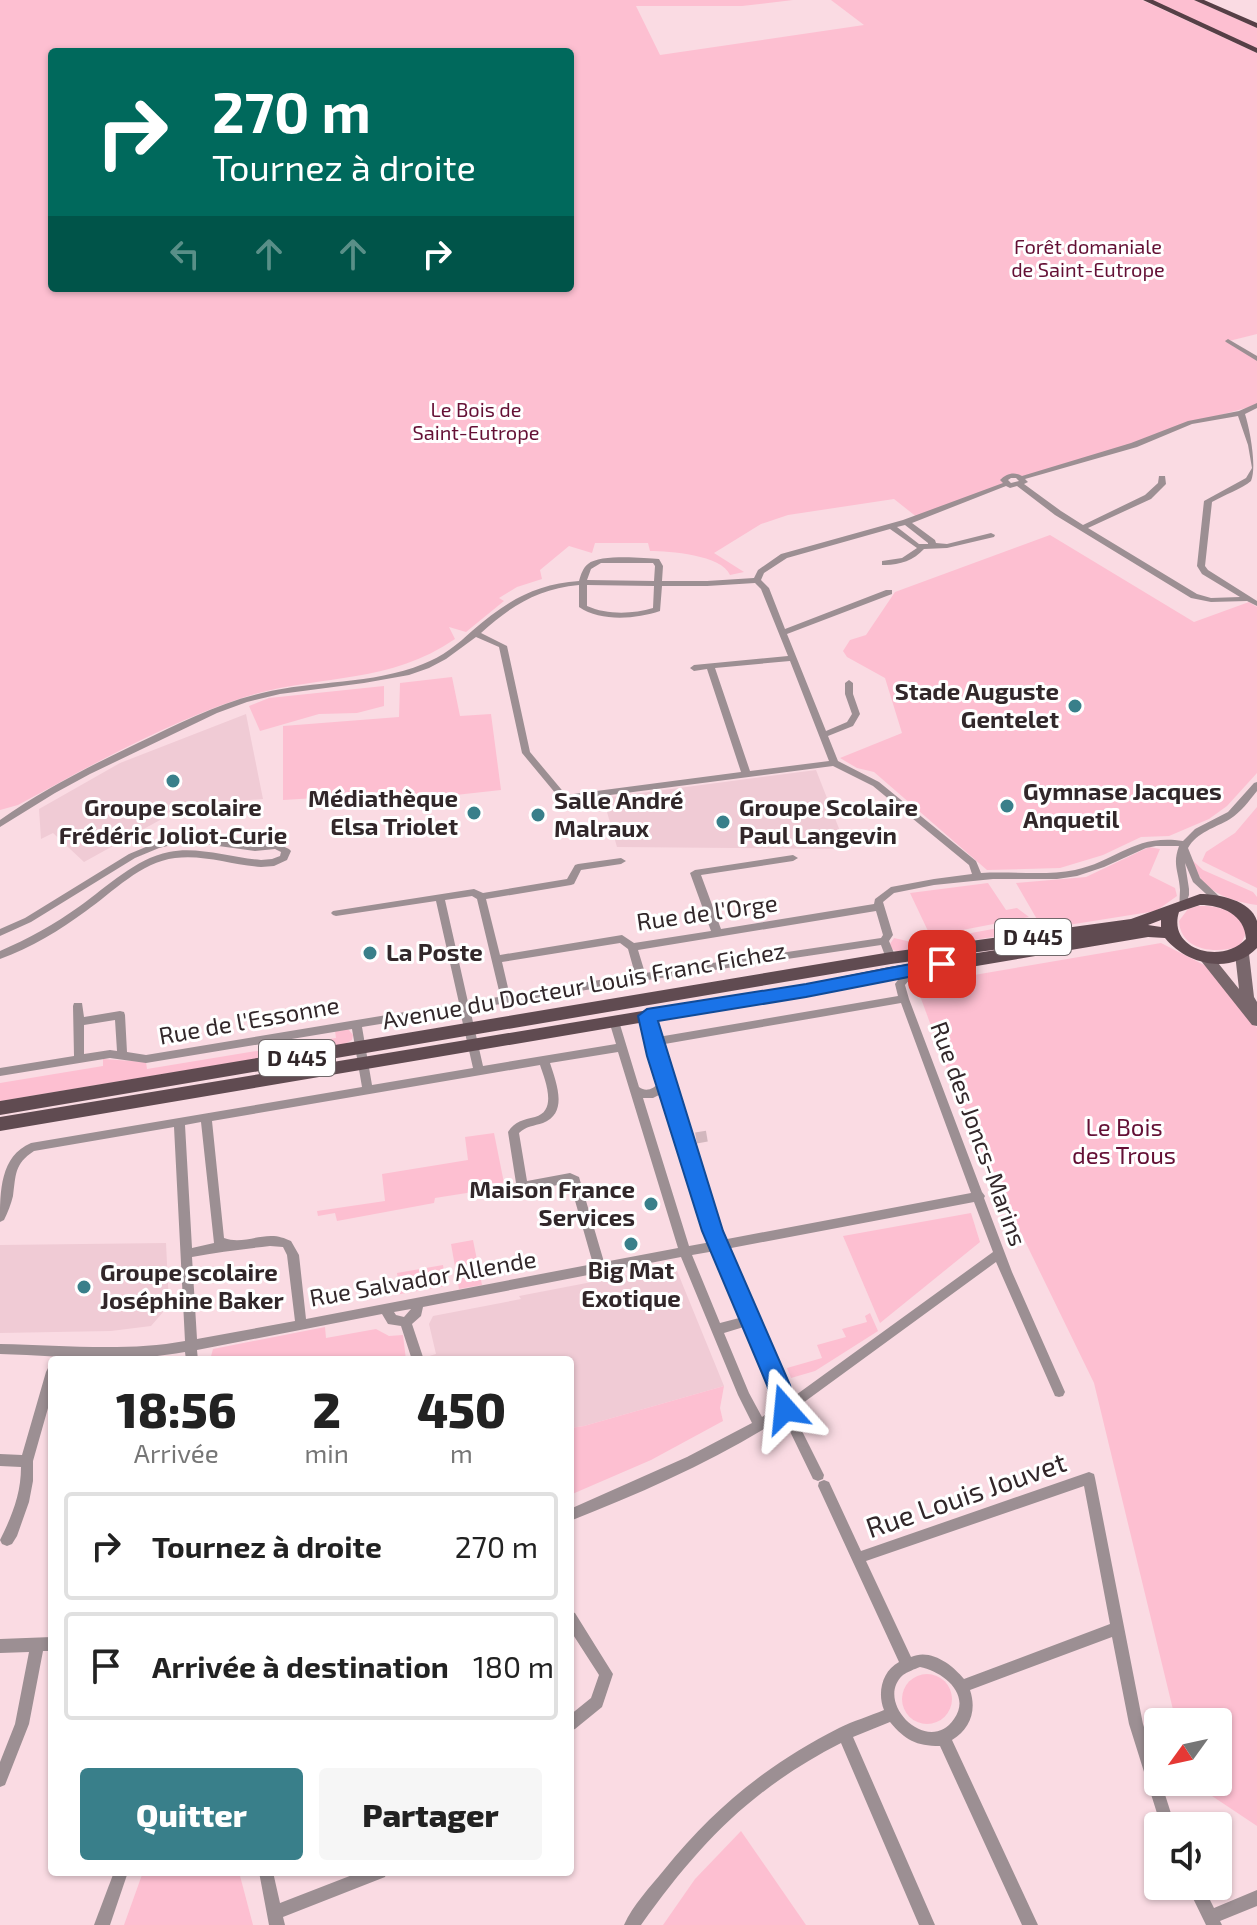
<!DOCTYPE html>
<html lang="fr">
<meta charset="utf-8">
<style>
:root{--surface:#fff;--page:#f6f6f6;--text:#222;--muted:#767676;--line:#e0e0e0;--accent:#397f8a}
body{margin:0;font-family:"Exo 2",sans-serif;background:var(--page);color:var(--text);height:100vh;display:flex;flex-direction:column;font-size:30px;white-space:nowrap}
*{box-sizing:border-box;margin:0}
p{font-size:26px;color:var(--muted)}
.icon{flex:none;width:44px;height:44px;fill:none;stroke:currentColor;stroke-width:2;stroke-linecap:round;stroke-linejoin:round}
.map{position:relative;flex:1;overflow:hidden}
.sheet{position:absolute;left:48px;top:1356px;width:526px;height:520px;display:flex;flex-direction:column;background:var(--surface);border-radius:8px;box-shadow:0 2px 6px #0004}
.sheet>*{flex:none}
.top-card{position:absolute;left:48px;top:48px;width:526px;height:244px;border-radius:8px;box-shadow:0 2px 6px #0004;background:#00695c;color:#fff;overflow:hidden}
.needle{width:52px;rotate:237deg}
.controls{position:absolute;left:1144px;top:1708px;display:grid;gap:16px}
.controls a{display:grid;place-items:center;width:88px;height:88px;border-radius:8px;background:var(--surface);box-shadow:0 2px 6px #0004;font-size:40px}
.pin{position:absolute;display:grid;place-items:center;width:68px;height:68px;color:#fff;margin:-34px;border-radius:16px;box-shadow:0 4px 12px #0006}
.me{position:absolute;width:88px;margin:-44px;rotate:342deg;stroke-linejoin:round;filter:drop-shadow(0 0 6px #0008)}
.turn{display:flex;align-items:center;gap:28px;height:168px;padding:0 32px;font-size:36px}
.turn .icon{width:104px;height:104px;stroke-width:2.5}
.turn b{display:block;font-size:56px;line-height:68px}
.lanes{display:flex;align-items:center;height:76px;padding:0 32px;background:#0003;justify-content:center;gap:40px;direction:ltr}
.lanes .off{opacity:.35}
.eta{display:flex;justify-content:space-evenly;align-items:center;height:136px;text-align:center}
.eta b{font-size:48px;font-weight:800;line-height:56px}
.primary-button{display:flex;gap:16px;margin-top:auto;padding:16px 32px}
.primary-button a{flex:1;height:92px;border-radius:8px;background:var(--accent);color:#fff;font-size:32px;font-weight:800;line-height:92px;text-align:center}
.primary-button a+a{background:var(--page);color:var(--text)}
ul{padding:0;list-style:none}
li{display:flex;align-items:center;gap:24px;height:108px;margin:0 16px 12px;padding:0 16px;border:4px solid var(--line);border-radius:8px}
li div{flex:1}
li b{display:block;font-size:30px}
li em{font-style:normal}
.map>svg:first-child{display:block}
.built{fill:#f0cbd5}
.green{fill:#fdbfd1;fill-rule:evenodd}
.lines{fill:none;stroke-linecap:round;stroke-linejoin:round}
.minor-tunnel{stroke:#d2b7be;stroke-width:11;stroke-dasharray:11 5;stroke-linecap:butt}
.minor{fill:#9c8f93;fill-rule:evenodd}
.secondary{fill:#79676c;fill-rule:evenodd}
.primary{fill:#604b51;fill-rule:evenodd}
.trunk{fill:#563f46;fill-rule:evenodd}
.route{fill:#1a73e8;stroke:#114b97;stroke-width:2}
.poi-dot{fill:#397f8a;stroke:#fff;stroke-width:3}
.labels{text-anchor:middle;stroke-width:6;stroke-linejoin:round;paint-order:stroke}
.far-park-label{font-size:20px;fill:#641035;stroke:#fff}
.shield{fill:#fff;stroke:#70686a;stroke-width:2}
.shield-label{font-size:22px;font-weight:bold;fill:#32272a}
.poi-label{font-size:24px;font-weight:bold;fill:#32272a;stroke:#fff;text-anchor:start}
.street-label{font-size:24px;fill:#32272a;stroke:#fff}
.park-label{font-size:24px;fill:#641035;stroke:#fff}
.near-street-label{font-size:28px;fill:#32272a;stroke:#fff}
</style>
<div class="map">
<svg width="1257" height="1925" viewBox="0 0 1257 1925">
<rect width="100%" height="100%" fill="#fadbe3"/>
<g class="built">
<path d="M246,714L263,799L178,805L160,820L84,862L53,833L41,839L39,809L120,763Z"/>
<path d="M816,770L847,849L617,847L603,798Z"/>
<path d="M166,1243L169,1305L151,1326L111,1331L0,1333V1245Z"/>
<path d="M675,1266L724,1386L584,1426L570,1428V1360H427L426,1357L436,1354L429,1324L433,1316L521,1299L519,1296Z"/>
</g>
<g class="green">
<path d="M0,0H793L742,6H636L660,55L864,25L831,0H1142L1257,53V334L1229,341L1257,359V405L1198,421L1134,445L1022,478L1009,476L1006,484L918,518L894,499L788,515L761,524L714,553L744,572L730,575C722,555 669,551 650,551L648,543H595L592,553L569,546L540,570L542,579L517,587L499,598L504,601L466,632L449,627L455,639C385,687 314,673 239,699C162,725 90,766 18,805L0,810ZM52,52H570V288H52Z"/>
<path d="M1150,0H1194L1257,28V49Z"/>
<path d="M1050,535L1194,622L1249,602L1257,607V773L1227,806L1209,819L1169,836L1141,837L1103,855L1060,868L987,870L874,772L857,768L840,758L902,733L885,678L847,657L843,651L850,640L866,635L895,592Z"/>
<path d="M452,677L460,716L491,714L501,790L401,801L398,793L283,800V726L399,717L400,683Z"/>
<path d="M384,686V706L357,713L319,714L260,731L249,706L269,698Z"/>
<path d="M1257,807V888L1202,861L1206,852L1235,833Z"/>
<path d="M1149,847L1160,849L1149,875L1175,888L1177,896L1156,911L899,952L891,949L890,944L894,938L916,943L1038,921L1016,883L1086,877Z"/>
<path d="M1193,861L1203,870L1253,892L1257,897V905C1230,901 1199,891 1193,861Z"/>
<path d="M988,883L1006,910L1017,908L1029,917L921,938L928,931L910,893Z"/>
<path d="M1198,906C1218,905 1240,911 1246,933L1240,946C1217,954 1181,952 1179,921L1188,909Z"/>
<path d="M1161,943L1212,969L1257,1028V1826L1191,1782H1218V1722H1176L1094,1383L965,1118L916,985Z"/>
<path d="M348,1029L353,1035L352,1040L345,1044L0,1101V1083L103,1066V1059L146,1062L147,1069L336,1038L335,1031Z"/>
<path d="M494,1133L504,1183L492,1185V1189L435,1198L434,1203L337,1221L335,1213L318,1216L317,1211L385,1201L382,1174L468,1160L465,1137Z"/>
<path d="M971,1213L980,1242L880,1323L843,1236Z"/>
<path d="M473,1240L482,1285L459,1289L451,1244Z"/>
<path d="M443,1265L446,1286L400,1294L397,1273Z"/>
<path d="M870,1313L878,1331L815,1371L791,1378L787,1368L822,1358L817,1345L846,1337L842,1329L867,1322L865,1316Z"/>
<path d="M325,1327L326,1338L376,1329L389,1336L403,1335L406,1360H210L213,1349Z"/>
<path d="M724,1386L720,1408L723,1421L651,1460L570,1495V1428L584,1426Z"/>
<circle cx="927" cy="1699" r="25"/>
<path d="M741,1831L806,1925H663L695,1879Z"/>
<path d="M143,1872H239L253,1925H124Z"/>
</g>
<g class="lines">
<path class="minor-tunnel" d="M696,1138L708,1136"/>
<g class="minor">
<path d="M1228,339L1257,356V361L1226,342L1225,341Z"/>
<path d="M1257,403V408L1245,414C1250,430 1257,467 1251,481C1243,488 1222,496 1212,502L1205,566L1208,570L1257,601V606L1247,601L1211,602L1191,598L1055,515L1017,486L1010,488L1006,486L912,523L935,540L936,543L947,544L991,533L995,535L994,537L947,548L924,549C914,560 900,565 885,565H882V561L902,558L917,548L890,529L787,558L764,573L761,580L769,588L785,629L886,590H892V594L787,634L826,731L847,722L852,714L845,694V683L849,680L853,683V694L860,714L853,726L828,736L838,761L879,782L976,861L981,873C1012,871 1045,876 1075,870C1118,861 1133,834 1183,841L1195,829L1228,812L1254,783L1257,782V791C1249,801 1241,812 1230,819C1215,828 1197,832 1188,848L1200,878L1223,900L1225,902L1223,904H1217L1193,882L1185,863L1189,889V895L1186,904H1180C1179,900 1180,895 1180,890C1179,872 1172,865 1179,846H1156L1146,848L1104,867L1077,876L1057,879H993L934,885L894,893L883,902L893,935L889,941L896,958L891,962L887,961L881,945L641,981L470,1009L483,1066L616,1044L609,1021L610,1018H618L639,1087C647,1093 653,1088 660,1083L642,1016L643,1013H651L658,1037L898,996L895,984C901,975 908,968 920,970L921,973L920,976L911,978L905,985L909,999L982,1192L985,1196L984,1198L1012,1272L1065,1392L1063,1396L1059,1397L1055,1396L996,1262L792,1411L824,1475L823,1479L818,1481L813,1479L783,1417C717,1460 643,1492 570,1521V1509L687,1457L752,1423L738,1395L681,1257L423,1307L421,1316L412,1324L424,1360H412L401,1326L388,1324L382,1314L197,1350L198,1360H186L185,1352C127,1363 60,1356 0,1354V1344C59,1345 127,1352 185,1341L174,1127L34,1151C14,1164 16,1175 13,1196C11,1204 8,1212 4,1220L0,1222C0,1192 0,1156 31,1143L362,1087L352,1029L146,1063L110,1058L0,1076V1068L74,1056L73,1006L74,1003H82L84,1017L120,1011L124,1012L125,1015L127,1052L146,1055L459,1003L436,901L336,916L333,915L331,913L333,911L474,889L483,893L567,879L575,865L578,864L621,858L626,861L621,864L581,870L574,884L571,885L486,899L500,955L622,935L634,943L711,931L690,873L695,870L793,855L798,858L793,861L701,875L721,929L874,904L875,899L891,887L934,879L972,874L969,865L873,786L833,766L564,801L561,800L522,753L499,647L476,637L446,659L429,668L409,675L364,683L280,694L247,702L217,713L90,774L55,793L0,827V820C44,789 90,766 138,743C178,724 218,703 262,693C314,680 372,685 423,664C442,657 458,644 472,631C505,602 535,584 579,581C581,574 583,568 588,564C600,554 643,558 659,559L663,566L662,581H707L754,578L758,570L781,554L903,520L1003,483L1000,480C1006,474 1014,471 1022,476L1131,443L1188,421L1239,411ZM1238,416L1248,445L1252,468L1246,478L1204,501L1197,566L1202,574L1240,597L1211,598L1197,594L1088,528L1151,499L1166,484L1165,476H1159L1158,483L1145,495L1083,525L1061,511L1024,484L1028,482L1025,479L1137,447L1192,424ZM1011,478H1016L1019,481L1011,483L1008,480ZM905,525L928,543V544H919L897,527ZM601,563H653L655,566L654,581L587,580L591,569ZM755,583L761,589L788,656L694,665L690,668L694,671L707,669L741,772L566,795L530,752L507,646L481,633C511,606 537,589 579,585V607C601,622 636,619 660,611L662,586H707ZM587,585L654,586L653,608C633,614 607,615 587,606ZM790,661L829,761L750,771L715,668ZM472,896L477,899L500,995L504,996L509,992L502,962L620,943L628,949L635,974L468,1002L445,900ZM876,911L883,935L881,938L645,973L638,950ZM901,1003L971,1193L722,1240L659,1045ZM460,1011L473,1068L372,1085L362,1027ZM115,1020L117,1051L110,1050L84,1054V1025ZM618,1052L678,1248L604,1262L579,1177L570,1173L527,1181L519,1133C526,1126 534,1126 543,1123C569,1113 556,1082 550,1063ZM540,1065C545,1080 558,1111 535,1117C523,1120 515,1121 508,1132L516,1183L488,1191L486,1194L488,1197L492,1199L522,1191L570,1183L593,1264L306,1319L299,1255L291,1241C284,1238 279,1236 271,1236C255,1236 240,1244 224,1238L212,1121ZM663,1093L706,1231L711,1242L689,1246L643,1098H653ZM201,1122L214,1243L192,1248L185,1125ZM974,1202L993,1252L789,1400L785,1385L726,1249ZM270,1246L283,1247L287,1255L295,1321L197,1339L192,1257C218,1252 244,1249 270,1246ZM715,1251L743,1317L720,1323L692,1255ZM411,1309L404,1317L396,1315L394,1312ZM747,1326L773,1385L778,1407L762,1417L749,1393L724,1333Z"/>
<path d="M176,838L211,839L255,845L276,843L289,849L291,851L287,860L274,866L261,867C233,865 203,854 175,858C141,862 113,892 86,911C60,930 31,948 0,959V951C28,939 55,924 80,906C108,886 135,859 169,852C199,846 231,858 261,860L272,859L280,856L281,852L275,849L255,851L211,845L176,844L159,848L135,858L31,922L0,936V929L25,918L129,854L153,844Z"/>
<path d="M52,1367V1394L33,1461V1481L29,1502L17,1536L12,1544L7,1546L2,1544L0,1540C12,1516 21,1494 21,1467L0,1466V1454L22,1455L46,1372L48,1368Z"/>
<path d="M1089,1472L1094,1474L1095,1478L1143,1724L1158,1771V1782H1161L1175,1826H1161L1129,1724L1112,1637L970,1690C977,1711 970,1729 952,1740L1038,1925H1022L940,1746C916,1746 905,1740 890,1722L853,1737L935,1925H919L841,1743C751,1789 699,1844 641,1925H624C633,1905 650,1887 664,1870C715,1807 767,1765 839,1728C853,1721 870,1716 884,1710C877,1693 882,1671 899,1662L818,1486L819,1482L824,1480L829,1482L861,1551ZM1084,1486L1110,1624L964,1679C952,1664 930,1648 911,1657L866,1561ZM920,1667C942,1671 972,1694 954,1719C928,1757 873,1702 903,1675C907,1672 915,1669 920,1667Z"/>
<path d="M570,1611L575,1613L613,1674L602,1707L575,1729L570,1731V1715L591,1698L599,1675L570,1630Z"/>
<path d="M52,1637V1651H43L29,1724L5,1785L0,1787V1762L15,1724L29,1652L0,1653V1639Z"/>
<path d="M114,1872H128L110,1925H94Z"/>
<path d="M259,1872H273L280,1903L360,1872H387L385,1877L283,1917L285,1925H269Z"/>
<path d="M1187,1886H1203L1214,1908L1257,1890V1906L1220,1921L1222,1925H1206Z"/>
</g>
<path class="secondary" d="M1242,949L1249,954L1254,997L1257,1002V1026L1252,1025L1198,957L1200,953H1210L1239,989L1235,954Z"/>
<path class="primary" d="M1200,894C1218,894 1251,900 1257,921C1257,929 1257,940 1257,948C1231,975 1187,965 1165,938L1148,937L0,1131V1117L806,984L889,967L1028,945L891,964L0,1115V1101L891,952L1131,919ZM1200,905C1222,905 1245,915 1246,939C1222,965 1167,950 1179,912ZM1161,920V927L1148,925Z"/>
<g class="trunk">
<path d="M1143,0H1153L1257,48V53Z"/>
<path d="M1194,0H1204L1257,23V28Z"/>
</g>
</g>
<path class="route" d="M942,958L949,960L951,964L949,969L806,997L658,1021L723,1231L790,1385L796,1409L793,1416L785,1419L777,1416L767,1385L702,1231L647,1056L638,1016L647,1009L806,984Z"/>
<g class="poi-dot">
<circle cx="1075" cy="706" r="8"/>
<circle cx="173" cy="781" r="8"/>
<circle cx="1007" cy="806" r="8"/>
<circle cx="474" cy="813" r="8"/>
<circle cx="538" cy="815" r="8"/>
<circle cx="723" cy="822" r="8"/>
<circle cx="370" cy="953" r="8"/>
<circle cx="651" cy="1204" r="8"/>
<circle cx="631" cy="1244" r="8"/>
<circle cx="84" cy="1287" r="8"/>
</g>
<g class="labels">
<g class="far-park-label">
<text x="1088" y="254">Forêt domaniale<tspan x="1088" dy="23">de Saint-Eutrope</tspan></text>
<text x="476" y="417">Le Bois de<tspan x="476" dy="23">Saint-Eutrope</tspan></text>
</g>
<g class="shield">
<rect x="995" y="919" width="76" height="36" rx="6"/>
<rect x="259" y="1040" width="76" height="36" rx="6"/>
</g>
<g class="shield-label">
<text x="1033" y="945">D 445</text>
<text x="297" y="1066">D 445</text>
</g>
<g class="poi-label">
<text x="1059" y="700" text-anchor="end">Stade Auguste<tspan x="1059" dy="28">Gentelet</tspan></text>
<text x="1023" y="800">Gymnase Jacques<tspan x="1023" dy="28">Anquetil</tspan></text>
<text x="458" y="807" text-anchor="end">Médiathèque<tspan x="458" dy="28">Elsa Triolet</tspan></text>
<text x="554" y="809">Salle André<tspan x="554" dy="28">Malraux</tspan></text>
<text x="173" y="816" text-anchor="middle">Groupe scolaire<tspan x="173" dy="28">Frédéric Joliot-Curie</tspan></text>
<text x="739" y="816">Groupe Scolaire<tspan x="739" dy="28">Paul Langevin</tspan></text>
<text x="386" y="961">La Poste</text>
<text x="635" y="1198" text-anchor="end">Maison France<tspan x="635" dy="28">Services</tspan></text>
<text x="631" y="1279" text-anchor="middle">Big Mat<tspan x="631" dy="28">Exotique</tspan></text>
<text x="100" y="1281">Groupe scolaire<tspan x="100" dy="28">Joséphine Baker</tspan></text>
</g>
<g class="street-label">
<text transform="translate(707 913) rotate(-8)" y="8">Rue de l'Orge</text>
<text transform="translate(584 986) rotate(-10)" y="8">Avenue du Docteur Louis Franc Fichez</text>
<text transform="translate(249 1021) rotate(-10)" y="8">Rue de l'Essonne</text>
<text transform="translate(978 1134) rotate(70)" y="8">Rue des Joncs-Marins</text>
<text transform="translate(423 1279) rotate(-10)" y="8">Rue Salvador Allende</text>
</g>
<g class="park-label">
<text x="1124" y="1136">Le Bois<tspan x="1124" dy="28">des Trous</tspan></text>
</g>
<g class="near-street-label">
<text transform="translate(966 1495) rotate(-19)" y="10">Rue Louis Jouvet</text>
</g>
</g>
</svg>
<div class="controls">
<a><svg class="needle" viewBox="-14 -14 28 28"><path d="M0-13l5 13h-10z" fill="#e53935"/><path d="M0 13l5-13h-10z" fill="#767676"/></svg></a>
<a><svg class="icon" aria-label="sound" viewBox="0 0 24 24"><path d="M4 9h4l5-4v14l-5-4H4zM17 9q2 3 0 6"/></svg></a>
</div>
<div class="pin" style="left:942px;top:964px;background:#d93025"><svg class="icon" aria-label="arrive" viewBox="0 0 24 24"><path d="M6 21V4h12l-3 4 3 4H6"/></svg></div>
<svg class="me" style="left:785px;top:1409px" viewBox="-20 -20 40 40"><path d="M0-17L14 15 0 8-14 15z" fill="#1a73e8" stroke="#fff" stroke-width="4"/></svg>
<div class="top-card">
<div class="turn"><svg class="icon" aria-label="right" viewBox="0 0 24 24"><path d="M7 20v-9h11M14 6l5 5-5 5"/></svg><div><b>270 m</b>Tournez à droite</div></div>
<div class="lanes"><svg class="icon off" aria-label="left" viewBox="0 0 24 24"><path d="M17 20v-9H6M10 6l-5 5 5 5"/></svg><svg class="icon off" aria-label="ahead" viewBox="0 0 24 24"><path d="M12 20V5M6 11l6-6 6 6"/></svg><svg class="icon off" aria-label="ahead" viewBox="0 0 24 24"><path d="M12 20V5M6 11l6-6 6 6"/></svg><svg class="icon" aria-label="right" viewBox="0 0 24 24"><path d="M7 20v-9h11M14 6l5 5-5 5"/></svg></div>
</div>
<section class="sheet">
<div class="eta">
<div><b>18:56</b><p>Arrivée</p></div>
<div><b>2</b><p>min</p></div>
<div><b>450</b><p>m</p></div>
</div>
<ul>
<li><svg class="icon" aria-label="right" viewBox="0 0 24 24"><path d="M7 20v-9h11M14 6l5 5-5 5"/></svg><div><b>Tournez à droite</b></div><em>270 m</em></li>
<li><svg class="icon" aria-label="arrive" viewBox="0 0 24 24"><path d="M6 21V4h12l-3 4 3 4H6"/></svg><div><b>Arrivée à destination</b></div><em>180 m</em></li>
</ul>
<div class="primary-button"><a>Quitter</a><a>Partager</a></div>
</section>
</div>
